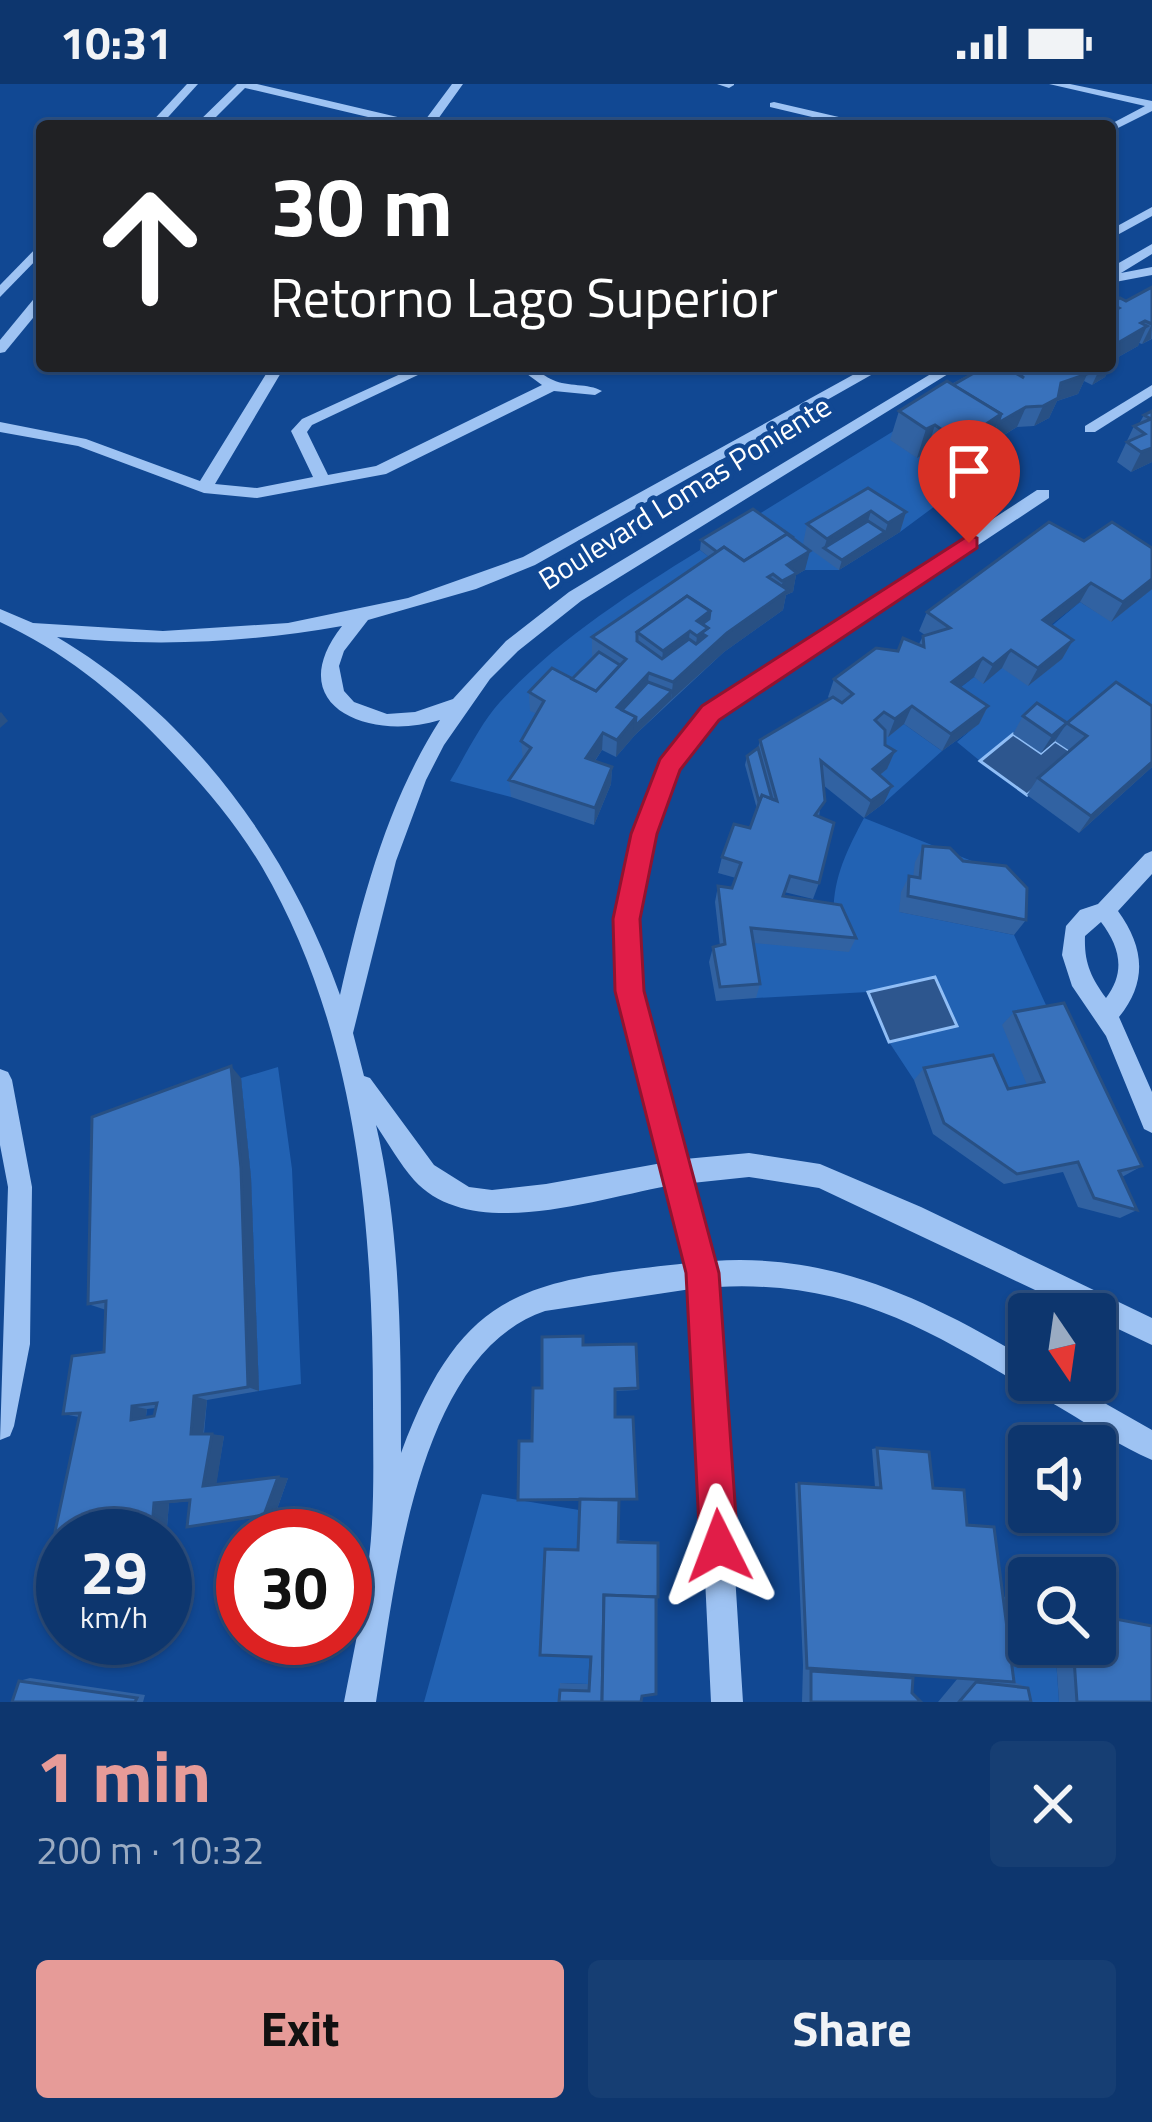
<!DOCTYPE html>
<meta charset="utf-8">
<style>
:root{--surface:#0d366e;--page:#163e73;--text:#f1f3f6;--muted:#9aabc2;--line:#2d5081;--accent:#e69b98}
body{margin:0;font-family:"Titillium Web",sans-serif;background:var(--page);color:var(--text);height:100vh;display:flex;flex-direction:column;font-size:45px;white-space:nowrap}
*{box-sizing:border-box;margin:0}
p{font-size:39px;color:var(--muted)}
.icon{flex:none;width:66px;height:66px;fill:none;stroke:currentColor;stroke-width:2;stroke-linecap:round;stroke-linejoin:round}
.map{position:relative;height:1618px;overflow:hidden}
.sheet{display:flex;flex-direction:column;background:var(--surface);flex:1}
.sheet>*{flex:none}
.hud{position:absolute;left:36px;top:36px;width:1080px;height:252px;border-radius:12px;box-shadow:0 3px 9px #0004,0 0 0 3px var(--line);background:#202124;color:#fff;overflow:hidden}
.needle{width:78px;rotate:167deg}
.fabs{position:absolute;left:1008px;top:1209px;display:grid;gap:24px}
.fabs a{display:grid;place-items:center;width:108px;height:108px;border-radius:12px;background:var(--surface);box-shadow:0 3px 9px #0004,0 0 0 3px var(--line);font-size:60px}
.speed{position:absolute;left:36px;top:1425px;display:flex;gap:24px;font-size:60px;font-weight:700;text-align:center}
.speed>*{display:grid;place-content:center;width:156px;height:156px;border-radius:50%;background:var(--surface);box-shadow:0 3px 9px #0004,0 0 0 3px var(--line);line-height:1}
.speed small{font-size:30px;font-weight:400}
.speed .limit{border:18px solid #d22;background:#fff;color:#111}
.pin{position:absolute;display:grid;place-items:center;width:102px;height:102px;color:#fff;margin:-123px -51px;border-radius:50% 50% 50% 0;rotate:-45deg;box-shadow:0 0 12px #0007}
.pin .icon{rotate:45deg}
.me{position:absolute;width:132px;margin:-66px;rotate:357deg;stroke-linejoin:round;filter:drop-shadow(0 0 9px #0008)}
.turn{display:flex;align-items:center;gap:42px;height:252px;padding:0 36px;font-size:54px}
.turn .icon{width:156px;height:156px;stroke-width:2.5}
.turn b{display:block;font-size:84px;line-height:102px}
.round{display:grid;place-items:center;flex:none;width:126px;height:126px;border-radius:12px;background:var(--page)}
.overview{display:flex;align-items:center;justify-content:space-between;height:204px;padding:0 36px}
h1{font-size:72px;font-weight:700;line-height:90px;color:var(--accent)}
.button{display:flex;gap:24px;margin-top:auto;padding:24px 36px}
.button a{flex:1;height:138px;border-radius:12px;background:var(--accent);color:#111;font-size:48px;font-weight:700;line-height:138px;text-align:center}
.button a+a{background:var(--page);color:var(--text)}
.status{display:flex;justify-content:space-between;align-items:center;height:84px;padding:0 60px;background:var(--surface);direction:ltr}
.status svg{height:33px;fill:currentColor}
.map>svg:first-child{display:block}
.green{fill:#2262b3}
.water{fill:#2d568e;stroke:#90bef6;stroke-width:3}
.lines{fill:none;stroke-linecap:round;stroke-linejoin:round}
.minor{fill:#9ec3f3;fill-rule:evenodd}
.wall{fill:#3162a2;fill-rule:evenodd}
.shaded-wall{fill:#285084}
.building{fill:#3972bc;stroke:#285084;stroke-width:3;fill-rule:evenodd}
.route{fill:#e11d48;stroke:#92132f;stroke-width:3}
.labels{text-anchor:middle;stroke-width:9;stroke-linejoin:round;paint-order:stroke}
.street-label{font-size:30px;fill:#fff;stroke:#114893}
</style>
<div class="status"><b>10:31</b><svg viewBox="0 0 49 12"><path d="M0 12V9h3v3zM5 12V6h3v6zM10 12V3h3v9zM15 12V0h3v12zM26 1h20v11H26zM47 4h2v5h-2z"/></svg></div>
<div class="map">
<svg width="1152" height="1618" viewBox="0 0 1152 1618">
<rect width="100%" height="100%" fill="#114893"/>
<g class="green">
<path d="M999,282H1028L891,356L917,373L926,369L954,390L962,388L965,393L958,405L900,448L862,424L839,486H805L751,435Z"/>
<path d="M700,466L721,482L593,571L599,577L531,626L545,635L532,682L511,713L450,697C466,671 480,640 500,618C557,556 629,510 700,466Z"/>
<path d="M1152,505V649L1103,617L1055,657L1026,638L980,677L957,658L978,640L944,616L974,593L984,599L1080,518L1111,537Z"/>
<path d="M904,640L942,667L884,719L866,702L868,653Z"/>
<path d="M864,734L1017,795L911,810L900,828L1014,851L1051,932L1031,1010L914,996L889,958L956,942L935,893L868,908L756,914L747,859L834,837C831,798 846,768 864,734Z"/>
<path d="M278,983L292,1085L301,1300L259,1307L251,1094L241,994Z"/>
<path d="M482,1410L579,1426L578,1464H547L590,1567L588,1600L561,1599L559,1618H424Z"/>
<path d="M996,1511L1029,1518V1560H1055L1059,1618H1016Z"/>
</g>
<g class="water">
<path d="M1013,650L1041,669L1055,657L1075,670L1027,711L980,677Z"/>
<path d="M935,893L957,942L889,958L868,908Z"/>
</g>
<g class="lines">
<g class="minor">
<path d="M187,0H198L160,42H148Z"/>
<path d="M237,0H257L423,39L452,0H463L433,42H406L245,4L207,42H194Z"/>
<path d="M717,0H734V1L729,4Z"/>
<path d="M1049,0H1070L1152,17V27L1110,48V42H1107L1145,22Z"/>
<path d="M774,18L869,40L871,42H850L770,23V19Z"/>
<path d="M1152,123V132L1110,155V146Z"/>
<path d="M42,158V170L0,213V201Z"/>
<path d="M1152,160V170L1121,189L1152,183V191L1110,199V184Z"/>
<path d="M42,210V223L5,268L0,269V256L37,211Z"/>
<path d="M271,282H285L215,400L257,404L313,393L291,347L302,335L418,282H437L312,341L307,348L328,391L376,382L542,301L516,282C534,282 538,289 553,296C568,303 588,299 602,307L595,311L554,307L386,390L257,414L204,409L78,362L0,348V338L86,355L200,397Z"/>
<path d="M869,282H887L535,481L476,505L368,536L344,567L339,582L344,607L354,618L387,630L415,628L453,615L506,557L569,508L944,282H961L581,517L518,567L490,595L444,661L426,696L396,777L353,949L364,992L370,994L434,1081L469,1103L492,1106L546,1100L662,1079L618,907L616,835L634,750L662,677L704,624L1037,406H1049V414L718,634L677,685L654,750L638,835L640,907L685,1075L749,1069L820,1080L921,1123L1152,1234V1261L1095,1234V1230H1086L819,1104L749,1093L692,1099L713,1177C835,1169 926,1216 1029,1276V1296H1064L1152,1346V1376C1121,1363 1093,1343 1064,1326C945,1257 862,1195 717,1203L743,1618H711L691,1205L545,1227C415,1271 395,1504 376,1618H344C353,1570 364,1523 369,1475C375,1424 373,1371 373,1320C373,1138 356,944 262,783C234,736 198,695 160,656C114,608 61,566 0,538V525L33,539L163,547L288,539L408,514L523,473ZM342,542C279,623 371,658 440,636C387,719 362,815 340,911C288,764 192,633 57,553C154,563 247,559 342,542ZM376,1041C388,1059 400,1080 414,1096C471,1159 595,1115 668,1102L688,1179C526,1197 462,1204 401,1369C401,1261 401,1147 376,1041Z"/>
<path d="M1152,301V312L1095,348H1085V342Z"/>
<path d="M1152,767V790L1118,827C1144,863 1148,897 1119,933L1152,1008V1049L1144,1045L1106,952L1072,902L1062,871L1066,842L1080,826L1098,820L1145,770ZM1101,838C1120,863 1126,888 1106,914C1091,893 1084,879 1085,852Z"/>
<path d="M0,985L8,988L12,996L32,1103L30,1260L14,1342L10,1352L0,1356L8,1103L0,1061Z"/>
</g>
</g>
<g class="wall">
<path d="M1152,203V255L1142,260L1139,259L1138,262L1113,276L1105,293L1092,301L1084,297L1078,310L1057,317L1049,334L1034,342L1017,343L967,374L962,388L954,391L926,369L917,374L890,356L899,327L986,282H1110V219L1126,217Z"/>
<path d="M1152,327V378L1131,388L1117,378L1134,342L1139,340L1144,331Z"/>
<path d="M868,404L906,428L900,448L839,486L803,460L807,440Z"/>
<path d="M1049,438L1152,505L1111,538L1080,518L1050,541L1073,556L1062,575L1028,602L1002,584L983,600L974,593L960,603L988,622L979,640L942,667L904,640L888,653L885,652V661L895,667L887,685L880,691L884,719L864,734L823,701L819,733V799L813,815L784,808L783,812L856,854L849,868L754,859L760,900L756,914L716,917L709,878L713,863L720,862L715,818L718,802L732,804L736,794L718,789L722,773L750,744L757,725L745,681L747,672L758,664L760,656L830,615L828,613L834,595L898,567L919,560L923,552L925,551L919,547L927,528Z"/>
<path d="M701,456L805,486L796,491L793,508L786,511L783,526L724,568L635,651L616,673L602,666L595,677L612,683L611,700L594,741L511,713L509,696L523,676L521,657L537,630L530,627L529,608L572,595L594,573L592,572V553L709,473L700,466Z"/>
<path d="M1037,619L1055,657L1041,669L1013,650L1023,632Z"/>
<path d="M1152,622V683L1079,749L1027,711L1038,694L1070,667L1055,657L1067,639Z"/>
<path d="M923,762L963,777L1026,836L1014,851L899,828L901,808L909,792L913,793L915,778Z"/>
<path d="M1014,928L1142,1082L1122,1093L1137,1126L1120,1134L1078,1123L1063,1088L1004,1100L933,1050L914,996L924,984L1008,1005L1027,1001L1002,941Z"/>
<path d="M241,994L251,1094L259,1307L207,1316L204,1350L224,1352L216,1400L288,1394L275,1431L187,1443L190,1417L169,1419L167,1443L79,1333L63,1330L104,1268L106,1226L88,1220ZM156,1324L154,1332L146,1333L147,1325Z"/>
<path d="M583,1261L638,1304L637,1306L615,1307L619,1416L618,1456L658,1459L656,1610L559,1618L560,1599L588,1600L590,1573L545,1465L546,1464H578L580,1416L532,1357L542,1304Z"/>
<path d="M877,1364L933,1404L967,1441L1014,1598L1028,1604L1031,1618H938L958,1594L907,1591L913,1594L912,1609L921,1618H802L803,1581L795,1399L875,1403L872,1365Z"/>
<path d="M1055,1560H1095L1152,1618H1059Z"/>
<path d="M30,1594L145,1611L143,1618H12L19,1597Z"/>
</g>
<g class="shaded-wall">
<path d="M1145,237L1141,246L1147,242L1138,262L1113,276L1105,293L1092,301L1101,282H1110V266Z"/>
<path d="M1152,240L1151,255L1142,260Z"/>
<path d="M1086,282H1091L1078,310L1057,317L1049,334L1034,342L1043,322L1061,299Z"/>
<path d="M1026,323L1017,343L990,359L998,339Z"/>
<path d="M1001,330L990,359L967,374L962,388L954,391L965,362L976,347Z"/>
<path d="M935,341L926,369L917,374L926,345Z"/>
<path d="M1152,364V378L1131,388L1141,368Z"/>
<path d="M871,427L865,447L824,464L827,455Z"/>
<path d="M906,428L900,448L839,486L842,476L885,448L888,439Z"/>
<path d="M810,467L805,486L796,491L793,508L786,511L783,526L724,568L671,616L673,598L694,579L697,552V537L710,527L727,549L779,512L787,481Z"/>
<path d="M1152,495V505L1111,538L1123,518Z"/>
<path d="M1091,499L1080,518L1033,555L1043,536Z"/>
<path d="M690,547L686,574L660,593L663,567Z"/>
<path d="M1073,556L1062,575L1028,602L1038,584Z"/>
<path d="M1011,566L1002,584L983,600L993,581Z"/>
<path d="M983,574L974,593L944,616L952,598Z"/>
<path d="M649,589L647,607L622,634L617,623Z"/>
<path d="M672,607L671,616L635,651L616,673L617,656L636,633Z"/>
<path d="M912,622L904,640L888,653L895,635Z"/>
<path d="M988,622L979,640L942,667L951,650Z"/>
<path d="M1,628L8,637L0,644V629Z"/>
<path d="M1067,639L1055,657L1041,669L1052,652Z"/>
<path d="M603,649L602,666L585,691L586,674Z"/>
<path d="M895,667L887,685L866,702L873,685Z"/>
<path d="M1152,678V683L1079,749L1091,732Z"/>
<path d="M612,683L611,700L594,741L595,724Z"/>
<path d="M892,702L884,719L864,734L871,717Z"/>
<path d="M231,982L241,994L251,1094L259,1307L248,1303Z"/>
<path d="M194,1312L207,1316L203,1352L191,1350Z"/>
<path d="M132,1322L147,1325L145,1338L131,1336Z"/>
<path d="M212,1350L224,1352L216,1403L203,1402Z"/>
<path d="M278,1393L288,1394L275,1431H264Z"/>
<path d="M154,1419H169L167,1443L152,1444Z"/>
</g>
<g class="building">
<path d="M1152,203V240L1145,237L1141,239L1147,242L1116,260L1110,259V229L1119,224L1110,219L1120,214L1126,217Z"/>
<path d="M986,282H1004L1024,294L1009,282H1086L1080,286L1087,290L1061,299L1058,314L1043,322L1026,323L998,339L1001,330L953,301Z"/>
<path d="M947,297L1001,330L976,347L973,359L965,362L935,341L926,345L899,327Z"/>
<path d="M1152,327V364L1141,368L1127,358L1145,350L1134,342L1151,335L1144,331Z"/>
<path d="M868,404L906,428L888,439L871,427L827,455L807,440Z"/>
<path d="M753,425L794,454L787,450L744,477L724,463L717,468L701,456Z"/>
<path d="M868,437L885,448L842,476L824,464Z"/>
<path d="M1049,438L1084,457L1112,438L1152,464V495L1123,518L1091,499L1043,536L1073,556L1038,584L1011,566L993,581L983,574L952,598L988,622L951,650L912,622L895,635L884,628L875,636L885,646V661L895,667L873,685L892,702L871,717L821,677L825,717L815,731L834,739L819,799L790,792L783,812L841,821L856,854L751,844L760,900L720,903L713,863L725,860L718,802L732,804L741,779L722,773L734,740L750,744L762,711L777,717L760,656L833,613L842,619L853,610L834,595L876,564L898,567L903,554L924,563L923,552L950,544L927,528Z"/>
<path d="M787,450L810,467L787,481L797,489L782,497L773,490L768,493L788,506L727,549L673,598L649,589L617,623L636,633L617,656L603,649L586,674L612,683L595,724L509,696L531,664L521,657L544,617L529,608L552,584L596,607L626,575L592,553L724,463L744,477ZM687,512L710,527L709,535L702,540L708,544L701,549L706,552L696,560L689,555L662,575L637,557V548Z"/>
<path d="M687,512L710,527L697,537L708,544L697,552L690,547L663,567L637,548Z"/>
<path d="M599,568L620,581L596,607L572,595Z"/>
<path d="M648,598L672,607L635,642L636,633L622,626Z"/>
<path d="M1116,598L1152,622V678L1091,732L1038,694L1087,652L1067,639Z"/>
<path d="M1037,619L1067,639L1052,652L1023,632Z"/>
<path d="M758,664L772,715L762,711L759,718L747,672Z"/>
<path d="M923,762L950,764L963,777L1006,782L1027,804L1026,836L908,812L909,792L920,794Z"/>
<path d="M1064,919L1142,1082L1119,1087L1137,1126L1094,1114L1078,1078L1017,1090L944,1039L924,984L993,971L1008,1005L1044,998L1014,928Z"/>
<path d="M231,982L241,1084L248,1303L194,1312L191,1350H212L203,1402L278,1393L264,1431L187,1443L190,1416L154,1419L152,1444L55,1448L80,1329L63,1330L72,1272L104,1268L106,1217L88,1220L92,1033ZM157,1319L154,1332L131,1336L132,1322Z"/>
<path d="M583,1252V1261L636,1260L638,1304L615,1305V1333H633L637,1415L518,1416L519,1357H532L533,1304H542V1253Z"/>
<path d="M877,1364L929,1368L933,1404L964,1406L967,1441L994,1443L1014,1598L807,1584L799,1399L881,1404Z"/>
<path d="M580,1415L619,1416L618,1458L658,1459V1513L604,1511L602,1618H559L560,1606L589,1607L591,1573L540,1571L545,1465L578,1466Z"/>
<path d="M604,1511L656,1513V1610L642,1612L641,1618H602Z"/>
<path d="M1095,1531L1152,1542V1618H1077L1073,1560H1095Z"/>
<path d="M811,1587L913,1594L912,1609L921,1618H811Z"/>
<path d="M19,1597L137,1614L135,1618H12Z"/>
<path d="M976,1598L1028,1604L1031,1618H959Z"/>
</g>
<path class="route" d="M969,451L977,454V464L719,636L680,686L657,750L640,835L644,907L719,1189L738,1462L732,1476L719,1481L705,1476L700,1462L686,1189L615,907L613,835L631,750L660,675L702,622Z"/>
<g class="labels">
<g class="street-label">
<text transform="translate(685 409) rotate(-32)" y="10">Boulevard Lomas Poniente</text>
</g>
</g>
</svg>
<div class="fabs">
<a><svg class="needle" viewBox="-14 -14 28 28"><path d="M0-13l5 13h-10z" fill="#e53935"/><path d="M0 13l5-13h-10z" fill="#9aabc2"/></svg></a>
<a><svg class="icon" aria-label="sound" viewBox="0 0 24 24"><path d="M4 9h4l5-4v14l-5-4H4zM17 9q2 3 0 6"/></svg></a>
<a><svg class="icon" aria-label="search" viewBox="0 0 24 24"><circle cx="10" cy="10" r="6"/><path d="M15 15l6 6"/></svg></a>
</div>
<div class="speed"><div>29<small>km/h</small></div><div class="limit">30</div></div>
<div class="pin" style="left:969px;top:459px;background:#d93025"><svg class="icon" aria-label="arrive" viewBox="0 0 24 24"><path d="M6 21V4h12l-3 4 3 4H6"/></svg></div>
<svg class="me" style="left:719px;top:1462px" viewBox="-20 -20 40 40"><path d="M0-17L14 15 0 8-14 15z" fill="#e11d48" stroke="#fff" stroke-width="4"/></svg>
<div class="hud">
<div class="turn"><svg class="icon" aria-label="ahead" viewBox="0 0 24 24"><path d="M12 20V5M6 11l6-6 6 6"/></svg><div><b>30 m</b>Retorno Lago Superior</div></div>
</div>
</div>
<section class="sheet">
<div class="overview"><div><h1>1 min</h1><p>200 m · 10:32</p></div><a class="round"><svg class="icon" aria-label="close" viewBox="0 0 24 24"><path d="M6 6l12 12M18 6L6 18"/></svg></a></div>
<div class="button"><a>Exit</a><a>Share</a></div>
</section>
